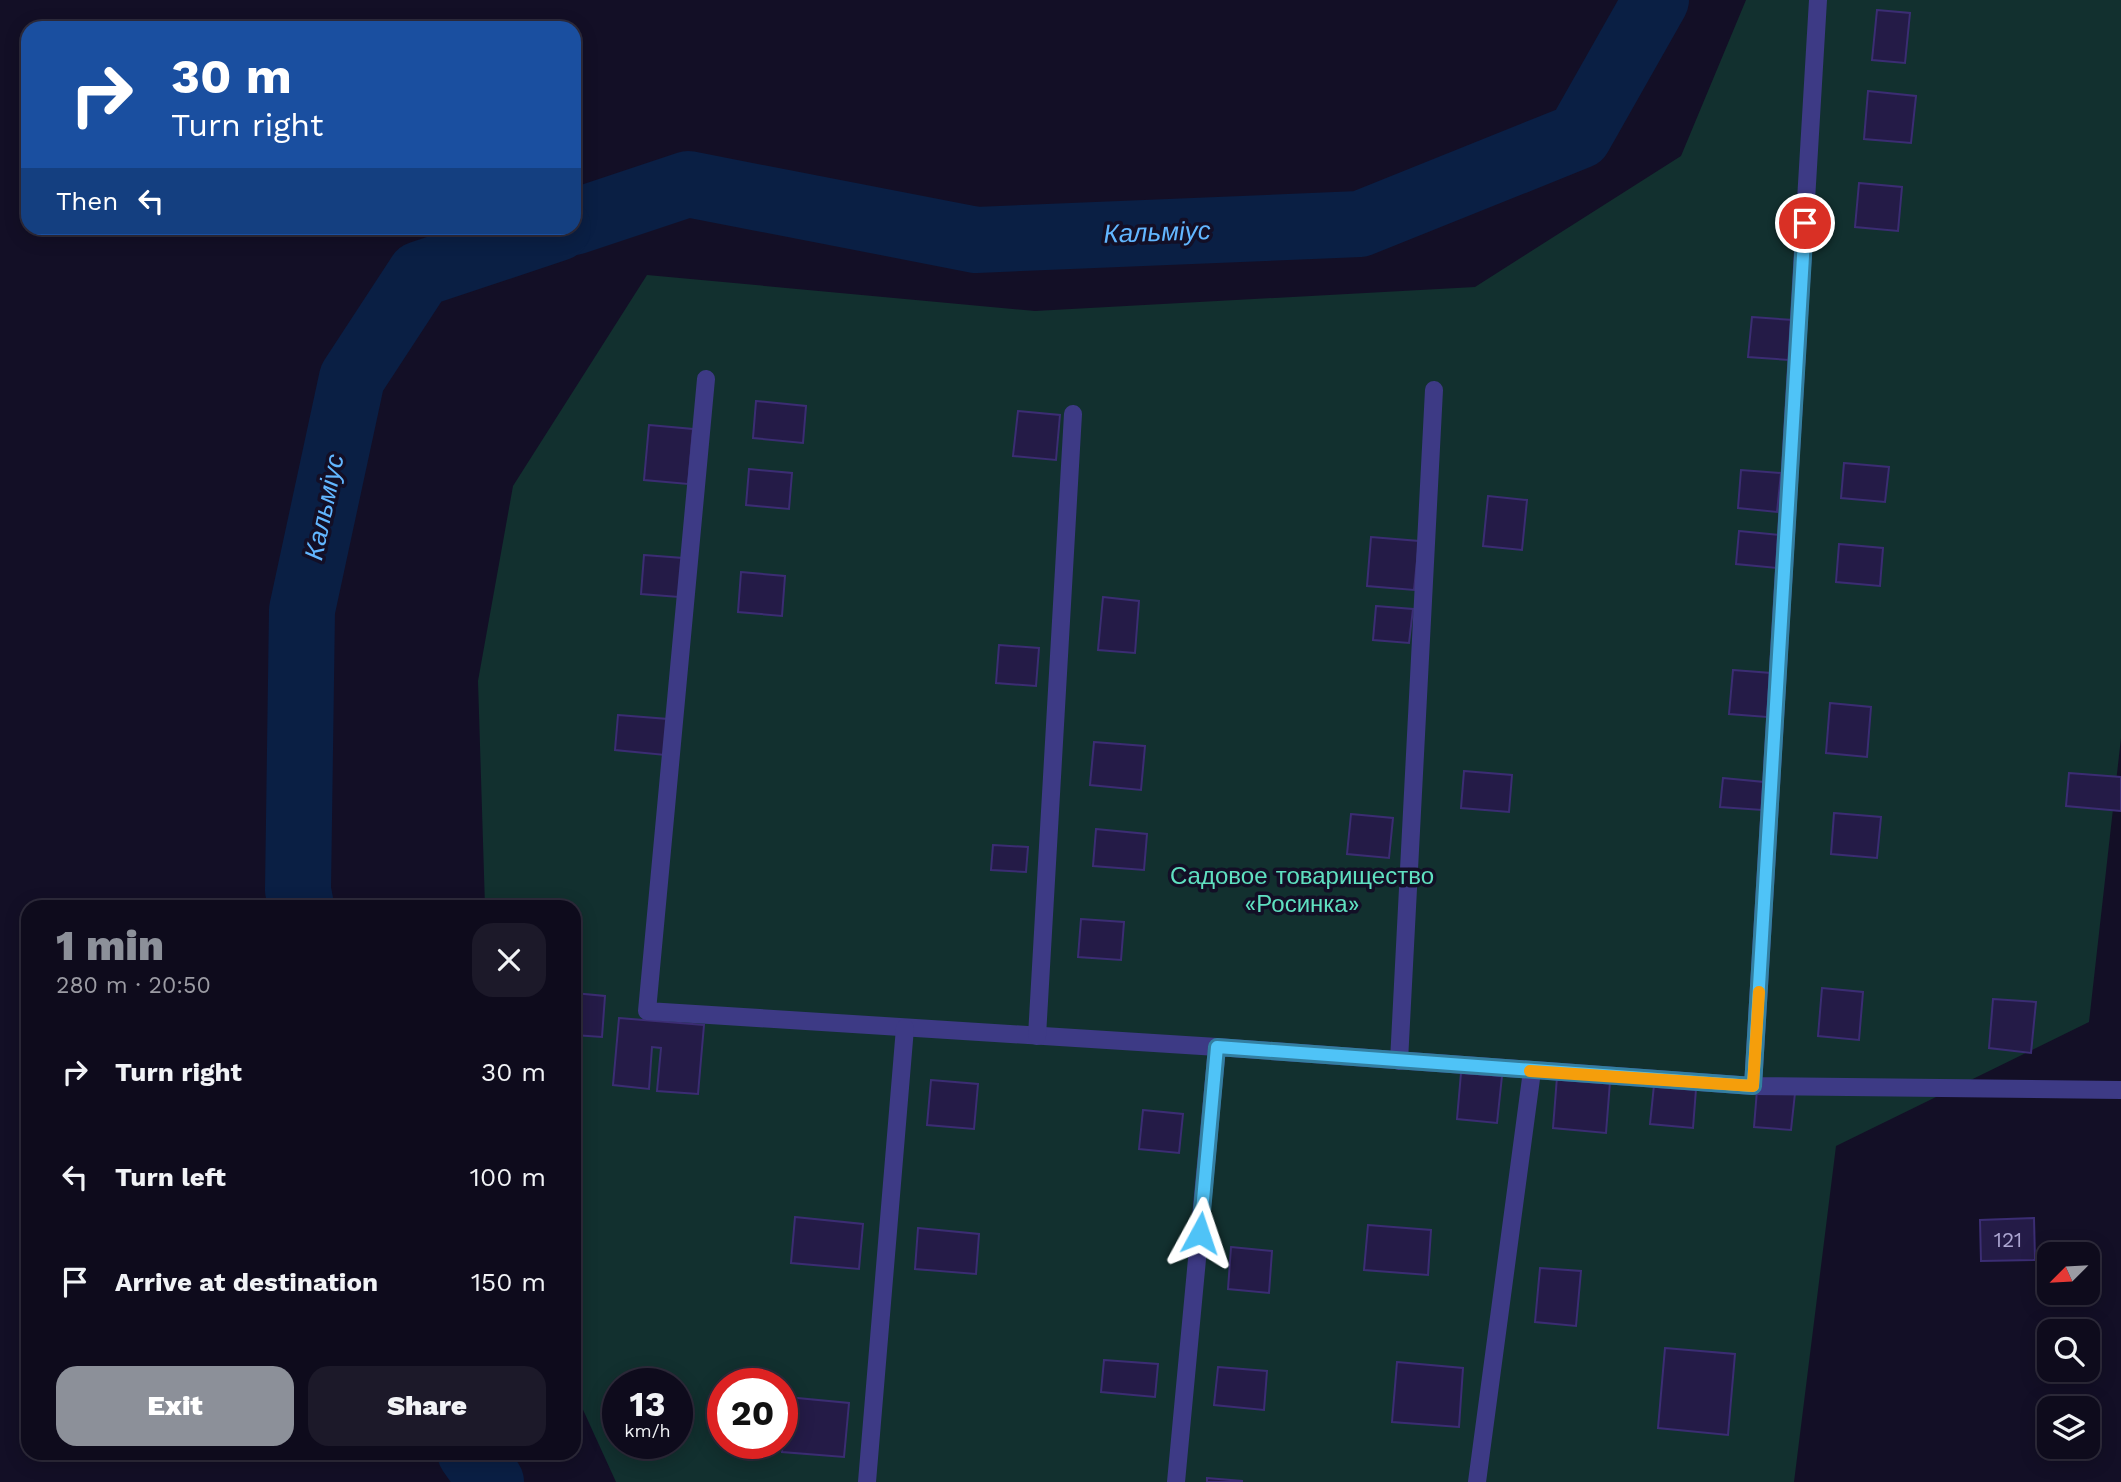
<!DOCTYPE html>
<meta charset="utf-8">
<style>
:root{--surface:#0e0b1c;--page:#1c1929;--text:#f1f3f6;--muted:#9b9ba3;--line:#2e2b3b;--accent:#8c9099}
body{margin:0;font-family:"Work Sans",sans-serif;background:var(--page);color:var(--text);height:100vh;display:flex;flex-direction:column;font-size:26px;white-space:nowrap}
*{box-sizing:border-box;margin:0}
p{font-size:23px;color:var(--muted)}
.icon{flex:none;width:38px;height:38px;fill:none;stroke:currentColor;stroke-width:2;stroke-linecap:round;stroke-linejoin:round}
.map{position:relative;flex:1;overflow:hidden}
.panel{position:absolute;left:21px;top:900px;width:560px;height:560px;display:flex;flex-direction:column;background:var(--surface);border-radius:21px;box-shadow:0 4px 18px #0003,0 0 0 2px var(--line)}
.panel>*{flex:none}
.banner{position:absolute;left:21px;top:21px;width:560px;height:214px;border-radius:21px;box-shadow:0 4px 18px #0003,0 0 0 2px var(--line);background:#1a4fa0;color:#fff;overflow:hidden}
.needle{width:46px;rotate:246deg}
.controls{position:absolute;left:2037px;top:1242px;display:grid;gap:14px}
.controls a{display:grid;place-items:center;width:63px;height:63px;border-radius:14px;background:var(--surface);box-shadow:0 4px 18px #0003,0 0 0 2px var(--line);font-size:35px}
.speed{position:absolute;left:602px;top:1368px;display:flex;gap:14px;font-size:35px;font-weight:700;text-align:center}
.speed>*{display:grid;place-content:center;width:91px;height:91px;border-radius:50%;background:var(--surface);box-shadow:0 4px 18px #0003,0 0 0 2px var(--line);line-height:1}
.speed small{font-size:18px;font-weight:400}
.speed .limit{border:10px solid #d22;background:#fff;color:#111}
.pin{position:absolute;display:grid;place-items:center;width:60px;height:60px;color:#fff;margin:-30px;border:4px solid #fff;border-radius:50%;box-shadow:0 2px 7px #0007}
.me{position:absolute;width:77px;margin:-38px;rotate:5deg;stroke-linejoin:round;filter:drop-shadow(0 0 5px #0008)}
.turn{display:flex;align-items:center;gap:24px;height:147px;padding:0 35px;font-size:32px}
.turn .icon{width:91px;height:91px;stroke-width:2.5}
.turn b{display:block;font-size:49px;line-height:60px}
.then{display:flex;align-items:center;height:66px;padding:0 35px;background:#0003;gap:14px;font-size:26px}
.round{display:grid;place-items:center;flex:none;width:74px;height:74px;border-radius:21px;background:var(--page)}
.headline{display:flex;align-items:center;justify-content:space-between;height:119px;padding:0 35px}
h1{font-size:42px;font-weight:800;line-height:52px;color:var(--accent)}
.primary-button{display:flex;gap:14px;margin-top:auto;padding:14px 35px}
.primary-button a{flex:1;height:80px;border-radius:21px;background:var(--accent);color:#fff;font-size:28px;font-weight:800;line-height:80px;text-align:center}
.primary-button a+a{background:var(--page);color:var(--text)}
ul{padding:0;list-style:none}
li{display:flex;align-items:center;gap:21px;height:105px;padding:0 35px}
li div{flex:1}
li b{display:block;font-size:26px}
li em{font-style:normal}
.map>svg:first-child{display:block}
.green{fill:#12302f;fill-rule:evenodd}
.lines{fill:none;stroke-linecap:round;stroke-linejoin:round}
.river{stroke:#0a1f44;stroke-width:66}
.building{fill:#241b47;stroke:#3b2d73;stroke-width:2}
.service{stroke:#3d3a85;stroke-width:18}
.route-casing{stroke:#337fa1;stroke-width:18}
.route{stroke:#4fc3f7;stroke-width:12}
.slow{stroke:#f59e0b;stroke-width:12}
.labels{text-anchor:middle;stroke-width:7;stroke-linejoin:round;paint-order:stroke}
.number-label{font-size:21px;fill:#aca6d1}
.park-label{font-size:24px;fill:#5fe0c0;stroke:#130f26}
.water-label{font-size:26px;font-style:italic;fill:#62b6ff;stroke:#130f26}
</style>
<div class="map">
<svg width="2121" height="1482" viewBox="0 0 2121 1482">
<rect width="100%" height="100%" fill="#130f26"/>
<path class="green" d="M1746,0H2121V738L2089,1022L1836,1146L1794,1482H616L574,1390V906H485L478,681L513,486L647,275L1035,311L1475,287L1681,156ZM618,1384H677V1444H618ZM723,1384H782V1444H723Z"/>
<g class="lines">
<g class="river">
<path d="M574,222L688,184L976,240L1360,224L1579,136L1656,0"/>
<path d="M301,906L298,890L302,610L352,378L420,274L558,228"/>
<path d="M470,1452L491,1482"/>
</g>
</g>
<g class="building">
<path d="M1877,10L1910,13L1905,63L1872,60Z"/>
<path d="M1868,91L1916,96L1911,143L1864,139Z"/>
<path d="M1859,183L1902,187L1898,231L1855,227Z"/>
<path d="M1752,317L1793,320L1789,360L1748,357Z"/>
<path d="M756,401L806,406L803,443L753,438Z"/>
<path d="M1018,411L1060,415L1056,460L1013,456Z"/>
<path d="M649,425L693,429L688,484L644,480Z"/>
<path d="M1844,463L1889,467L1885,502L1841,498Z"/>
<path d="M749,469L792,473L789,509L746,505Z"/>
<path d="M1741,470L1781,473L1777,512L1738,508Z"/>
<path d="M1488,496L1527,500L1522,550L1483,546Z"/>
<path d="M1739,531L1780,535L1777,568L1736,564Z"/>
<path d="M1371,537L1419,541L1414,590L1367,586Z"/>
<path d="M1839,544L1883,548L1880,586L1836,582Z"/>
<path d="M644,555L683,558L679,597L641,594Z"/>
<path d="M741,572L785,576L782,616L738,612Z"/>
<path d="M1103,597L1139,601L1135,653L1098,650Z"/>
<path d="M1376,606L1413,609L1409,643L1373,640Z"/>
<path d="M999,645L1039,648L1036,686L996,683Z"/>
<path d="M1733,670L1771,673L1767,717L1729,714Z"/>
<path d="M1830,703L1871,707L1867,757L1826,753Z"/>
<path d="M618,715L668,719L665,755L615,750Z"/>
<path d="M1094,742L1145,746L1141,790L1090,785Z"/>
<path d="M1464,771L1512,775L1509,812L1461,808Z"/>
<path d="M2069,773L2121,777V811L2066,806Z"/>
<path d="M1723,778L1764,782L1762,810L1720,807Z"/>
<path d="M1834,813L1881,817L1877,858L1831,854Z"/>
<path d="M1351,814L1393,818L1389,858L1347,854Z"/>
<path d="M1096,829L1147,834L1144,870L1093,866Z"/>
<path d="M993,845L1028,847L1026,872L991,870Z"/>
<path d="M1081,919L1124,922L1121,960L1078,957Z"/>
<path d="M1822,988L1863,992L1859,1040L1818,1036Z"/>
<path d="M574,993L605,996L602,1037L574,1035Z"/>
<path d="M1993,999L2036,1002L2031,1053L1989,1048Z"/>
<path d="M619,1018L704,1025L698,1094L657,1091L661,1048L652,1047L649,1089L613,1085Z"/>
<path d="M1461,1073L1502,1076L1497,1123L1457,1119Z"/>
<path d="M1557,1077L1610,1082L1606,1133L1553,1128Z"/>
<path d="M931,1080L978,1084L974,1129L927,1125Z"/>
<path d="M1654,1085L1696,1089L1693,1128L1650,1124Z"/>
<path d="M1757,1090L1795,1093L1791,1130L1754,1127Z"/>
<path d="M1143,1110L1183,1114L1179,1153L1139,1149Z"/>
<path d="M795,1217L863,1224L859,1269L791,1263Z"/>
<path d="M2034,1218L2035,1260L1981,1261L1980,1220Z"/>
<path d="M1368,1225L1431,1230L1428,1275L1364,1270Z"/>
<path d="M918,1228L979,1234L976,1274L915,1269Z"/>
<path d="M1231,1247L1272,1251L1269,1293L1228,1289Z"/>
<path d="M1540,1268L1581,1271L1576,1326L1535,1322Z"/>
<path d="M1665,1348L1735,1354L1728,1435L1658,1428Z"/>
<path d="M1104,1360L1158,1364L1155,1397L1101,1392Z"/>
<path d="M1397,1362L1463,1368L1459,1427L1392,1422Z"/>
<path d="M1218,1367L1267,1371L1264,1410L1214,1405Z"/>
<path d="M787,1397L849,1403L844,1457L782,1452Z"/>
<path d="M1207,1478L1242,1481V1482H1207Z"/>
</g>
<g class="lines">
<g class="service">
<path d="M706,379L647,1011L1217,1047L1753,1086L2121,1090"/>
<path d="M1037,1036L1073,414"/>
<path d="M1399,1061L1434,390"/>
<path d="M1753,1086L1818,0"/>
<path d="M867,1482L905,1028"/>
<path d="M1176,1482L1217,1047"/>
<path d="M1477,1482L1532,1071"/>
</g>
</g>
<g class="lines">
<g class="route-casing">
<path id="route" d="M1200,1233L1217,1047L1753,1086L1805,223"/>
</g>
<use href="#route" class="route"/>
<path class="slow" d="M1530,1071L1753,1086L1759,992"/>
</g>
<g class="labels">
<g class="number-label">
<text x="2008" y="1247">121</text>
</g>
<g class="park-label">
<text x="1302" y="884">Садовое товарищество<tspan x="1302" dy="28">«Росинка»</tspan></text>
</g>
<g class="water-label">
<text transform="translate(1157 232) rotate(-2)" y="9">Кальміус</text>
<text transform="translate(324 507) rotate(-78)" y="9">Кальміус</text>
</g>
</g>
</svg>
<div class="controls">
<a><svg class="needle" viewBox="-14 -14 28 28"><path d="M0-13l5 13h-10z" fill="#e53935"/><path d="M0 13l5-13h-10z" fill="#9b9ba3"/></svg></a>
<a><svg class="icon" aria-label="search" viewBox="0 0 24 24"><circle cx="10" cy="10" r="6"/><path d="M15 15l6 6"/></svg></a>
<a><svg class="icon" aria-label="layers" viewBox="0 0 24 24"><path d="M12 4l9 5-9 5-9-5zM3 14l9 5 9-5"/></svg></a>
</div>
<div class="speed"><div>13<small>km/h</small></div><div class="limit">20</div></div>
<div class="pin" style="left:1805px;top:223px;background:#d93025"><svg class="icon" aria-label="arrive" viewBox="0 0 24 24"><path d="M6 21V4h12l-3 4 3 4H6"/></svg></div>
<svg class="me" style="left:1200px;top:1233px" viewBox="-20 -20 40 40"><path d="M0-17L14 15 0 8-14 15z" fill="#4fc3f7" stroke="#fff" stroke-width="4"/></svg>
<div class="banner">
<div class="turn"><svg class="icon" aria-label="right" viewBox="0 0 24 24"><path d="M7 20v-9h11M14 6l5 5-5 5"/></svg><div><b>30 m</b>Turn right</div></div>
<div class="then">Then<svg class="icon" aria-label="left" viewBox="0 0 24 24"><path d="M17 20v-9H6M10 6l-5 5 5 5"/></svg></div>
</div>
<section class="panel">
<div class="headline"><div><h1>1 min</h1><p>280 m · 20:50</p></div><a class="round"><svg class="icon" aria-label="close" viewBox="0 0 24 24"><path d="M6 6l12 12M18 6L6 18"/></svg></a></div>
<ul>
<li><svg class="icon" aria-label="right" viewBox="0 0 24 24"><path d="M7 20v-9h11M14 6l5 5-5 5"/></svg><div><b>Turn right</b></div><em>30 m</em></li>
<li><svg class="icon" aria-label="left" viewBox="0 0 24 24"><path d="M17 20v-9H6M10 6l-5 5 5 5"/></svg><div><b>Turn left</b></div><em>100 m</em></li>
<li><svg class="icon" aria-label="arrive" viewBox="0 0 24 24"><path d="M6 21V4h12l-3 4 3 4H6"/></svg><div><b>Arrive at destination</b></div><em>150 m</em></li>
</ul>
<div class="primary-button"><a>Exit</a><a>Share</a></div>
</section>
</div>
